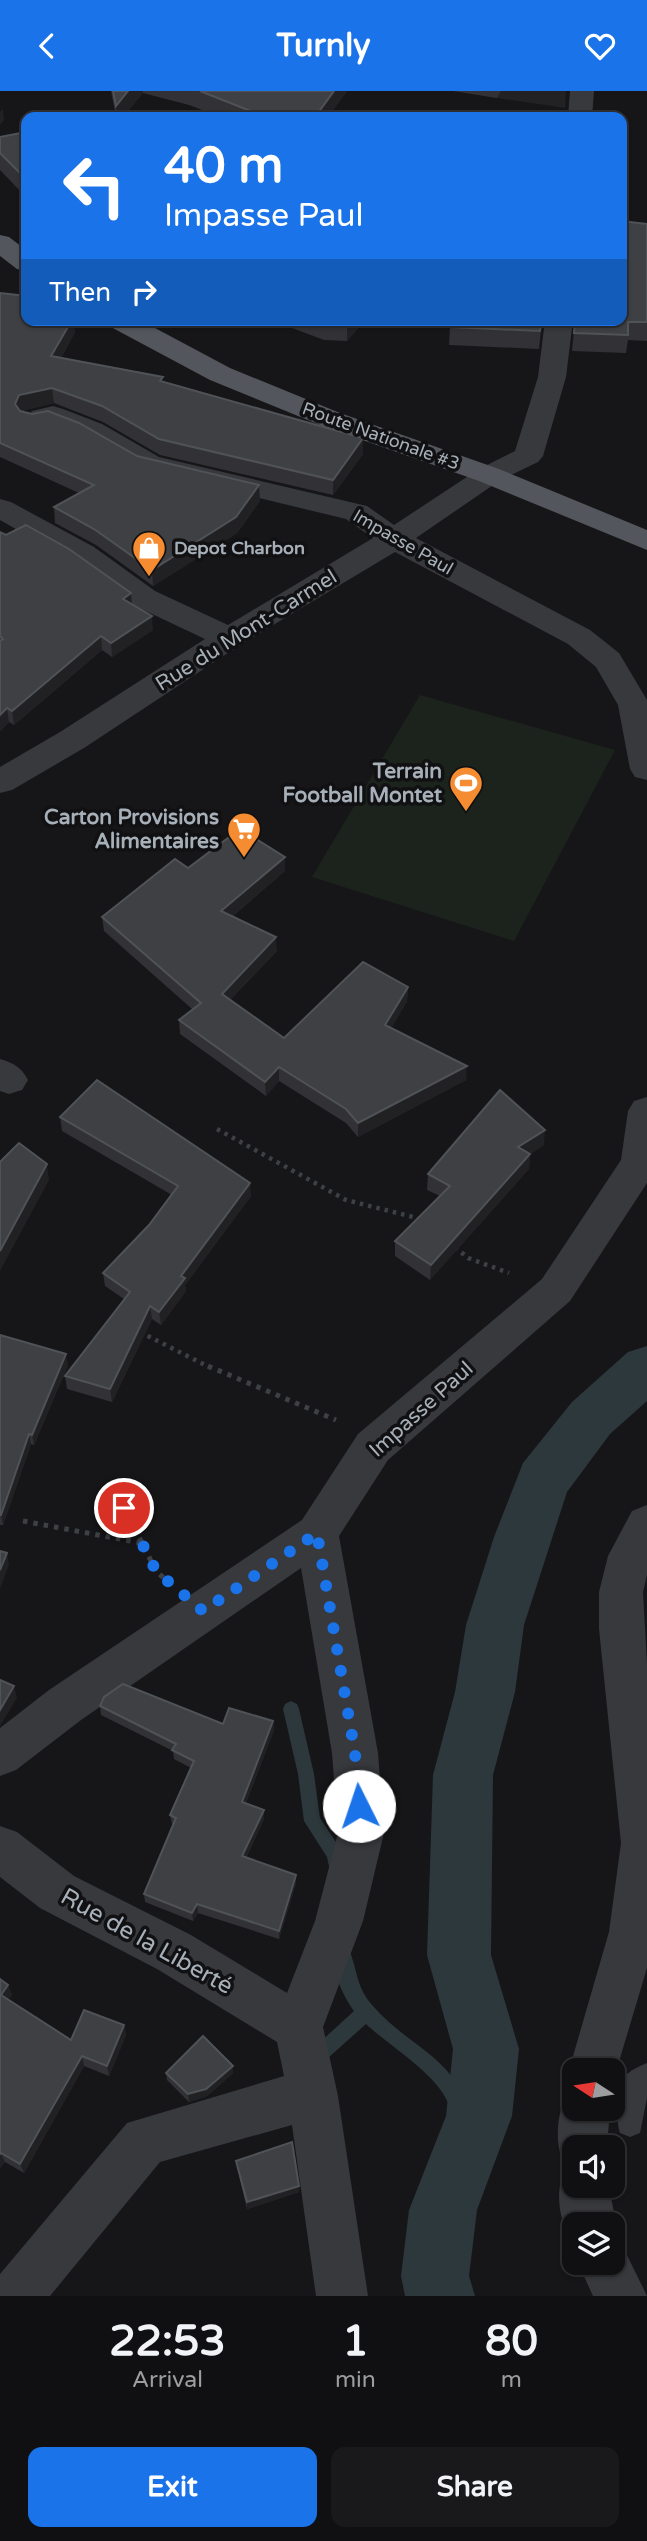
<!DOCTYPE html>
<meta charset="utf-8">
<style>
:root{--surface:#101012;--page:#19191b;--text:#f1f3f6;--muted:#9c9d9f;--line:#303032;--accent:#1a73e8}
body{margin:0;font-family:"Varela Round",sans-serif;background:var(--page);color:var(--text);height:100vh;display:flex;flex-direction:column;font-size:26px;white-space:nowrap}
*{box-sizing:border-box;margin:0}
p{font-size:23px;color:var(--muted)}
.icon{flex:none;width:38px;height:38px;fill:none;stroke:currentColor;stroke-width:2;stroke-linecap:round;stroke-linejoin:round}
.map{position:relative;height:2205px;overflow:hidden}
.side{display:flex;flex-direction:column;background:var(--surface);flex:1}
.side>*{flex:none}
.top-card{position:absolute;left:21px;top:21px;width:606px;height:214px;border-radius:14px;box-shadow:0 2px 5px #0004,0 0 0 2px var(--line);background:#1a73e8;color:#fff;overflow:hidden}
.needle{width:46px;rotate:282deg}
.controls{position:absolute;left:562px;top:1967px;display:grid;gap:14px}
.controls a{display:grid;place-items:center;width:63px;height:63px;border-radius:14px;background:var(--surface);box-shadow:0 2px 5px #0004,0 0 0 2px var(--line);font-size:35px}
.pin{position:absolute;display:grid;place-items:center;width:60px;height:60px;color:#fff;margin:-30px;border:4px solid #fff;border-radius:50%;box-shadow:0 2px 7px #0007}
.me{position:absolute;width:77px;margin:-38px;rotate:356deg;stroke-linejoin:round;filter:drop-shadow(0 0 5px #0008)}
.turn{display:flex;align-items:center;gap:24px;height:147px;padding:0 28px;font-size:32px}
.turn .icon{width:91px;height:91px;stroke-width:2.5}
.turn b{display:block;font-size:49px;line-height:60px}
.then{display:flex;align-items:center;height:66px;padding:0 28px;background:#0003;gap:14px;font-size:26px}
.eta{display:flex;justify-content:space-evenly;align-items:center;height:119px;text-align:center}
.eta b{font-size:42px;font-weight:800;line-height:49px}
.primary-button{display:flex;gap:14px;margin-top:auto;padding:14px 28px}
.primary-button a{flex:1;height:80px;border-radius:14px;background:var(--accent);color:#fff;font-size:28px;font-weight:800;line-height:80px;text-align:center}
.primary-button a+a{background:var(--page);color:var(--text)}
header{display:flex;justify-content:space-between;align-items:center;height:91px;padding:0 28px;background:var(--accent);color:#fff;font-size:32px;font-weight:800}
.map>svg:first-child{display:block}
.built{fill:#222225}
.green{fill:#1c231c}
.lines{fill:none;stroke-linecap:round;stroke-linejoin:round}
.stream{fill:#2c383c;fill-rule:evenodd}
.canal{fill:#2c383c;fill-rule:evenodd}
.path-far1{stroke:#3d4044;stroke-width:4.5;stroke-dasharray:3.5 5;stroke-linecap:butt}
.path{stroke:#3d4044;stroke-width:5;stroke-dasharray:4.5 6;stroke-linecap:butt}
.lane{fill:#37393d;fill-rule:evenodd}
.street{fill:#37393d;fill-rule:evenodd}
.primary{fill:#53565c;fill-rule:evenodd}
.wall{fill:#323236}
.shaded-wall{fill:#212124}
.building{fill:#3e4044;stroke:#4f5256;stroke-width:2}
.route{stroke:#1a73e8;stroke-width:12;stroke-dasharray:0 21.6}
.labels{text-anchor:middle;stroke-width:7;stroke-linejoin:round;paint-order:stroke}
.far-street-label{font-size:18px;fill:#a7b0b8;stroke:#111113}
.far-poi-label{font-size:18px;font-weight:bold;fill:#a7b0b8;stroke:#111113;text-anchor:start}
.street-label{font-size:21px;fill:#a7b0b8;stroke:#111113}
.poi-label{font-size:21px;font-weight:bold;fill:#a7b0b8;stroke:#111113;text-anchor:end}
.near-street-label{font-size:24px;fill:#a7b0b8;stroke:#111113}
</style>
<header><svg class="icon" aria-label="back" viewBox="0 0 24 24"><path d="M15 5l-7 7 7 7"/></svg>Turnly<svg class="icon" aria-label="heart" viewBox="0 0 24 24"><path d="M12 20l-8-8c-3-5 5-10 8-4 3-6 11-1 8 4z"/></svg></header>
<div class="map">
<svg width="647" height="2205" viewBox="0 0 647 2205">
<rect width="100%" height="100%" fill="#161618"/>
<path class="built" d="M456,0H566L565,17L497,7Z"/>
<path class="green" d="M420,604L615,659L514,850L312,786Z"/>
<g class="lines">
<g class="stream">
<path d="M291,1610L297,1613L299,1618L314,1683L320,1727L344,1763L346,1779L343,1785L337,1787L331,1785L327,1766L304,1730L298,1683L283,1618L285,1613Z"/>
<path d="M342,1853L348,1856C358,1878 355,1895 373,1915C413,1961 463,1967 472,2038C473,2049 476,2061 472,2071L465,2073L458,2071C451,2052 455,2031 448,2012C437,1983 388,1954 366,1933L319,1975L313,1978L307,1975L304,1969L307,1963L354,1920C343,1905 328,1874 336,1856Z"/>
</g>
<path class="canal" d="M647,1255V1310L610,1343L567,1401L524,1534L515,1601L493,1684L491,1864L519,1958L512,2025L477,2119L469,2185L475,2205H405L401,2185L409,2119L446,2025L453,1958L427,1864L433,1684L455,1601L466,1534L494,1446L523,1372L572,1311L628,1261Z"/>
<g class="path-far1">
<path d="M217,1038L346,1109L421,1128"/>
<path d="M455,1156L468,1167L509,1182"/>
<path d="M140,1241L211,1277"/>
</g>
<g class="path">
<path d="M208,1275L336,1329"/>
<path d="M116,1400L156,1480L167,1490"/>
<path d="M23,1430L141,1452"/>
</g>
<path class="lane" d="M647,1972V2007L640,2042L630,2046L620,2042C615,2028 616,1994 627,1983C633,1978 640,1975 647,1972Z"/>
<g class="street">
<path d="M570,0H594L592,26H568Z"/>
<path d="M545,229H573L566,286L543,365L538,371L499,390L416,447L590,539L619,562L647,609V689L635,686L630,678L618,614L596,576L568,553L395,461L240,554L84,657L12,699L0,702V676L60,641L205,548L133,514L72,470L0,429V408L11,411L94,456L155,500L228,534L373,447L346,428L139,378L82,345L51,333L32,332L28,326L32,320L53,315L63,318L102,333L159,366L367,415L394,434L479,378L515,360L538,286Z"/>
<path d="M0,968C14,972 21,976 28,989L22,999L9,1003L0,1000Z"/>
<path d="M647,1006V1092L570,1210L388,1369L339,1445L378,1662L384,1742L363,1830L323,1936L338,2005L368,2205H316L292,2034L160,2071L50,2205H0V2183L127,2032L284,1985L277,1951L157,1878L40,1817L0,1786V1735L17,1741L74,1785L191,1844L287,1902L315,1830L338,1742L332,1662L301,1477L81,1629L16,1679L0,1685V1637L49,1599L302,1429L358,1343L542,1188L621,1069L628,1020L634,1010Z"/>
<path d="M647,1414V1484L643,1501L647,1573V1877L612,1994V1979H574V1991L569,1979L609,1841L621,1752L599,1538V1501L608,1465L632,1420Z"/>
<path d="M574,1997V2018H610L607,2056H574V2095H609L616,2133L612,2141V2133H574V2152C559,2135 552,2092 569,2076L564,2074C554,2049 557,2025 567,2000Z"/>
<path d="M612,2149L622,2154L647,2205H593L578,2172H612Z"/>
</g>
<g class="primary">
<path d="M0,144L9,146L26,159V180L17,178L0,165Z"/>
<path d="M106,229H140L230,277L340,322L499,378L647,439V459L479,390L320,334L210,289L109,235Z"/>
</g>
</g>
<g class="wall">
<path d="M111,0H347L328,26H221L189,14L143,2L123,26H116Z"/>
<path d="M453,0H502H501L497,7Z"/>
<path d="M26,41V106L0,79V46Z"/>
<path d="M647,133V250L628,249L626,262L572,260L575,229Z"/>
<path d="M0,202L26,229L75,241L61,267L163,290L363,347V363L333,404L160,364L103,331L54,312L21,320L137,365L260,410L237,442L153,495L96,454L55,432L54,416L79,402L0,366Z"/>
<path d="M271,229H365L347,250L324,249Z"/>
<path d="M452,229H542L539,258L449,254L450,236Z"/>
<path d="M0,441L131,502L132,513L153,539L112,566L102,559L14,634L9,631L0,640Z"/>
<path d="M188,777L285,780L233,825L277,860L230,909L284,947L408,896L407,910L391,937L466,989L358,1046L346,1032L279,990L266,1005L180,943L179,929L192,918L104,840L102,826Z"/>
<path d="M60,1026L251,1105L185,1194L186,1200L161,1234L152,1228L112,1311L67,1298L65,1285L124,1208L105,1195L103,1182L149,1134L172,1104L62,1040Z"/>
<path d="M544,1054L530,1063L529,1078L430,1189L395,1165V1150L440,1105L427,1099L428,1083Z"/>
<path d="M0,1244L68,1274L34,1354L31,1353L3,1434H0Z"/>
<path d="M100,1615L223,1633L273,1630L274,1639L246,1712L264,1728L246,1767L296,1784V1792L279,1848L198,1822L193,1830L145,1811L144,1803L174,1734L172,1733L170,1724L191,1677L174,1668L173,1660L101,1624Z"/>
<path d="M0,1888L8,1894L12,1904L8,1909L71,1949L124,1934L126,1944L109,1985L84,1975L24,2082L5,2071L0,2077Z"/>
<path d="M166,1982H233L207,2005L189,2011L167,1989Z"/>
<path d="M236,2070L299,2101L247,2118L237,2076Z"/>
</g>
<g class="shaded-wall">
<path d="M128,0H143V2L123,26H117L116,15Z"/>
<path d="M334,0H347L328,26H315Z"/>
<path d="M3,18L4,29L0,34V21Z"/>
<path d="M26,85V106L24,86Z"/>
<path d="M72,229H74L75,241L53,281L51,265Z"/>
<path d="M349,229H365L347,250V231Z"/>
<path d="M52,297L54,312L21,320L17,328L15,313L19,304Z"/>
<path d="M363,347V363L333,404V389Z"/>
<path d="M259,394L260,410L237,442L153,495L152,479Z"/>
<path d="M131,502L132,516L123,508Z"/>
<path d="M152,525L153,539L112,566L111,552Z"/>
<path d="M101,545L102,559L14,634L12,620Z"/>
<path d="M7,617L9,631L0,640V624Z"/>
<path d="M285,766V780L222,834L221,820Z"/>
<path d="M276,846L277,860L222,917V903Z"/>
<path d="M408,896L407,910L385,949V934Z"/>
<path d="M467,975L466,989L358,1046V1032Z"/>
<path d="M279,976V990L266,1005L265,991Z"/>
<path d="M545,1039L544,1054L530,1063L529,1078L430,1189L431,1174L518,1056Z"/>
<path d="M47,1073L49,1089L0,1180V1160Z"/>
<path d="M250,1092L251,1105L185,1194L186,1200L161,1234L159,1221L181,1185Z"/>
<path d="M150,1215L152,1228L112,1311L110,1298Z"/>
<path d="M66,1263L68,1274L34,1354L32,1344Z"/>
<path d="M29,1343L31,1353L3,1434L1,1424Z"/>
<path d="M7,1462L9,1474L0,1498V1479Z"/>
<path d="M14,1595L17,1607L0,1635V1619Z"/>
<path d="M273,1630L274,1639L243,1719L242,1711Z"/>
<path d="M264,1719V1728L242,1774V1765Z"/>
<path d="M296,1784V1792L279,1848V1840Z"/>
<path d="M197,1813L198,1822L193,1830L192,1822Z"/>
<path d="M8,1894L12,1904L4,1915L1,1904Z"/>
<path d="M124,1934L126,1944L109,1985L107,1975Z"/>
<path d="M82,1965L84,1975L24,2082L20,2073Z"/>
<path d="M233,1975V1982L207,2005L189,2011L188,2003Z"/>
<path d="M1,2062L5,2071L0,2077V2063Z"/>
<path d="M299,2095V2101L247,2118V2111Z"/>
</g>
<g class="building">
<path d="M113,0H128L116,15Z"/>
<path d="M200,0H334L315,26H266Z"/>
<path d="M26,41V85L24,86L0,62V46Z"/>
<path d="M621,130L647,133V231H628V244L574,242L575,229H621Z"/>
<path d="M0,202L26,205V229H72L51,265L163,286L160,290L363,347L333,389L159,348L102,315L52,297L19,304L15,313L20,320L32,323L48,320L79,332L137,365L259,394L236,426L152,479L94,438L54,416L94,394L0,352Z"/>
<path d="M321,229H349L347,231Z"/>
<path d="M452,229H542L540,240L450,236Z"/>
<path d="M26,434L69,458L131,502L123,508L152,525L111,552L101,545L12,620L7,617L0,624V550L3,548L0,545V441L6,444Z"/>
<path d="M240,738L285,766L221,820L276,846L222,903L284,947L363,871L408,896L385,934L467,975L358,1032L346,1018L279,976L265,991L179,929L201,912L102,826L175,768L188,777Z"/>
<path d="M97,989L250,1092L181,1185L185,1187L159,1221L150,1215L110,1298L65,1285L130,1201L103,1182L149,1134L178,1095L60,1026Z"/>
<path d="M500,999L545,1039L518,1056L530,1063L431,1174L395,1150L450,1095L428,1083Z"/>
<path d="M19,1052L47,1073L0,1160V1071Z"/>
<path d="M0,1244L66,1263L32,1344L29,1343L1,1424H0Z"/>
<path d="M0,1460L7,1462L0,1479Z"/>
<path d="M0,1589L14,1595L0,1619Z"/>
<path d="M123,1593L223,1633L229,1617L273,1630L242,1711L264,1719L242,1765L296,1784L279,1840L197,1813L192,1822L144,1803L176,1727L170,1724L194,1670L172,1659L176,1653L100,1615L104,1606Z"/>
<path d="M0,1888L8,1894L1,1904L71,1949L84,1919L124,1934L107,1975L82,1965L20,2073L1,2062L0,2063Z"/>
<path d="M203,1945L233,1975L206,1998L188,2003L166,1982Z"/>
<path d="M292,2051L299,2095L247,2111L236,2070Z"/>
</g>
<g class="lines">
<path class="route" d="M124,1417L156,1480L203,1520L317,1442L355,1662L359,1715"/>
</g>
<defs>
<g id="shop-pin" transform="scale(1.75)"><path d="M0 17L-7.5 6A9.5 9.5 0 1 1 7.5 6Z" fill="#f58c31" stroke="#111113"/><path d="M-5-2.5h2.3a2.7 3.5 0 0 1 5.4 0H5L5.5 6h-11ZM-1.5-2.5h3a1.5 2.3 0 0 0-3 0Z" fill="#fff"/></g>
<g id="stadium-pin" transform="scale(1.75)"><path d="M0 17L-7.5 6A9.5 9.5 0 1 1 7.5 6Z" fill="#f58c31" stroke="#111113"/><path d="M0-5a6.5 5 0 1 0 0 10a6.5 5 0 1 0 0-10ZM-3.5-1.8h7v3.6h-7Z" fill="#fff"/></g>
<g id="supermarket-pin" transform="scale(1.75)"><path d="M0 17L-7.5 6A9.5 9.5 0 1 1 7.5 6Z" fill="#f58c31" stroke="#111113"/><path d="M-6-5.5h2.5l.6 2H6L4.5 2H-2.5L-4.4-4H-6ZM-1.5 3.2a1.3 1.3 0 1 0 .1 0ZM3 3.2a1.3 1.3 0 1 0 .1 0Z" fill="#fff"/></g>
</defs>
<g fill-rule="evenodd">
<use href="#shop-pin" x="149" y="457"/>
<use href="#stadium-pin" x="466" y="692"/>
<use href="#supermarket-pin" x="244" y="738"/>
</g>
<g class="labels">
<g class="far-street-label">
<text transform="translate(381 345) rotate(20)" y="6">Route Nationale #3</text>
<text transform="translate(403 451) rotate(30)" y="6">Impasse Paul</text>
</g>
<g class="far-poi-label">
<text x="174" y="463">Depot Charbon</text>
</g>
<g class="street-label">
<text transform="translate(246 539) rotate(-32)" y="7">Rue du Mont-Carmel</text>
<text transform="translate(421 1318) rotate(-42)" y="7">Impasse Paul</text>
</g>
<g class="poi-label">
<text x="442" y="687">Terrain<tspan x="442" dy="24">Football Montet</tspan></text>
<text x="219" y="733">Carton Provisions<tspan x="219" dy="24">Alimentaires</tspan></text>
</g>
<g class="near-street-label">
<text transform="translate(147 1850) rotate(29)" y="8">Rue de la Liberté</text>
</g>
</g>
</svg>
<div class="controls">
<a><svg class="needle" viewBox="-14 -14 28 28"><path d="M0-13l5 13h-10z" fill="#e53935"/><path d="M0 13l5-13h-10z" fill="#9c9d9f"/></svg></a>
<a><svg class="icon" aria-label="sound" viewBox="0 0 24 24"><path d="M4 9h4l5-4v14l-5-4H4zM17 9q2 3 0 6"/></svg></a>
<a><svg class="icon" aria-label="layers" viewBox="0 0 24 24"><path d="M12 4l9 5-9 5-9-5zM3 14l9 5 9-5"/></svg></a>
</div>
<div class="pin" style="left:124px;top:1417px;background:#d93025"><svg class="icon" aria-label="arrive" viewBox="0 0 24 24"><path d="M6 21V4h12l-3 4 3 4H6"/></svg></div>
<svg class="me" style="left:359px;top:1715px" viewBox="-20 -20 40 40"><circle r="19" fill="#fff"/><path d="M0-13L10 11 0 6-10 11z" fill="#1a73e8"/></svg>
<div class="top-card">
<div class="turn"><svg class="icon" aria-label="left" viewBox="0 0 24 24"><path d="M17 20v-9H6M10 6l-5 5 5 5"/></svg><div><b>40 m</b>Impasse Paul</div></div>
<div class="then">Then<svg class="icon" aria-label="right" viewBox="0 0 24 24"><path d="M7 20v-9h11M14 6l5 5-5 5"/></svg></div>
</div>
</div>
<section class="side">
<div class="eta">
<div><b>22:53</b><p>Arrival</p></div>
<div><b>1</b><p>min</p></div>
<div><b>80</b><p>m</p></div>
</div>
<div class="primary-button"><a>Exit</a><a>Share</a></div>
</section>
